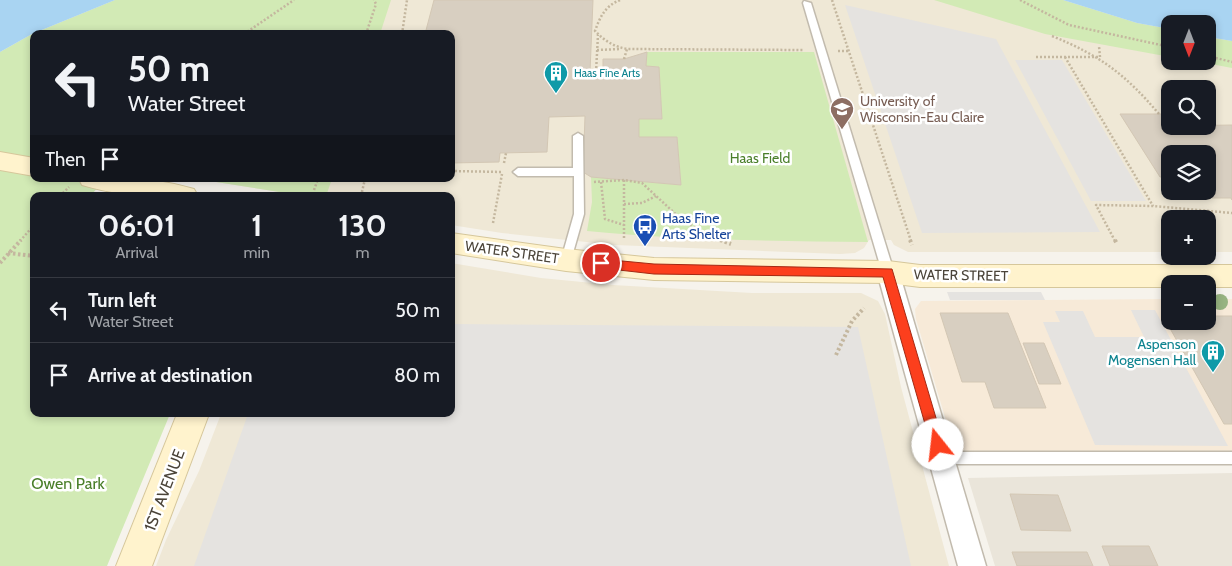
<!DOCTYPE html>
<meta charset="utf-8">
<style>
:root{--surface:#171b24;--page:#242831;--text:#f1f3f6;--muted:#9ea1a6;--line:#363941}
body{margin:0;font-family:Cabin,sans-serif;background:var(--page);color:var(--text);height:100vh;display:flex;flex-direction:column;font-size:19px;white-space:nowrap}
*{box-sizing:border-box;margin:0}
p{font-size:16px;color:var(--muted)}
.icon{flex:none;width:28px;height:28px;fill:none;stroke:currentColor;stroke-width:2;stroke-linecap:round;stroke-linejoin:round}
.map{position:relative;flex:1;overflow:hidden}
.drawer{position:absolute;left:30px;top:192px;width:425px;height:225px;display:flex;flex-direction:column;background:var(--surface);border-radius:10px;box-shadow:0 2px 8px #0003}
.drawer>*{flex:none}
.top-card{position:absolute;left:30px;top:30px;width:425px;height:152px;border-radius:10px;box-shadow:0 2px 8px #0003;background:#171b24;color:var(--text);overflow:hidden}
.needle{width:32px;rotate:180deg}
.controls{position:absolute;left:1161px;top:15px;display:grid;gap:10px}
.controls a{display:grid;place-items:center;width:55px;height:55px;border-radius:10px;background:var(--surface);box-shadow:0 2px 8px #0003;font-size:25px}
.pin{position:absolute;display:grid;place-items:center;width:42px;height:42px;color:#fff;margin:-21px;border:2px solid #fff;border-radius:50%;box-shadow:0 1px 5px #0007}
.me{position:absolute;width:55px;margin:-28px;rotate:344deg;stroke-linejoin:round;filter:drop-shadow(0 0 4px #0008)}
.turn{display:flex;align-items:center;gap:18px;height:105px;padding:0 15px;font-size:22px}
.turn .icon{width:65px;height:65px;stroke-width:2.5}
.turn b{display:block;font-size:35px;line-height:42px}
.then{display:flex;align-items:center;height:48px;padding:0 15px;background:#0003;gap:10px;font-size:19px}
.eta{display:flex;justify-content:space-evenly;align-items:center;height:85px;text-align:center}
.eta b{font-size:30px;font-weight:700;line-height:35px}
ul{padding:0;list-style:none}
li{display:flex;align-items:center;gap:15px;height:65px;padding:0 15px;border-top:1px solid var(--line)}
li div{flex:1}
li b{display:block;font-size:19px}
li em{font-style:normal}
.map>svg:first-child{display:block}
.residential{fill:#eae5da}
.commercial{fill:#f7ead8}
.education{fill:#efe8d6;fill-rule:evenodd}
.green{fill:#d2eab5}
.parking{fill:#e5e3e0}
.water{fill:#a9d4f2}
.building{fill:#d8cfc1;stroke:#d3c7b4}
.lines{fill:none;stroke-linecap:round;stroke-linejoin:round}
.lane-casing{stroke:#c2bbae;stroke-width:3}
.street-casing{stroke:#c2bbae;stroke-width:3}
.secondary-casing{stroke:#d6c79b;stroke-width:2}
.path-far1{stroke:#c4b79f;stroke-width:2.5;stroke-dasharray:2 2;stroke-linecap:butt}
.path{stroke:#c4b79f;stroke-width:4;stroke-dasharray:2.5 2.5;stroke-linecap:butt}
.lane{fill:#fff;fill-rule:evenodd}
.street{fill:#fff;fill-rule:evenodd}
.secondary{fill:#fff3cd;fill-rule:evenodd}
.tree{fill:#97b381}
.route{fill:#fc3f1d;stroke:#a42913}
.labels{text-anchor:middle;stroke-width:5;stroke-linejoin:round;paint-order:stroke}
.far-culture-label{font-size:11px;fill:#0d838f;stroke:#fff;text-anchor:start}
.education-label{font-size:14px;fill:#785e54;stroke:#fff;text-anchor:start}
.park-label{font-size:14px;fill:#4a7f2a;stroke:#fff}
.transit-label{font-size:14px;fill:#164399;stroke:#fff;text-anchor:start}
.street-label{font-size:14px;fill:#4b4439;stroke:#fff}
.culture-label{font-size:14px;fill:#0d838f;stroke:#fff;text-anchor:end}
.near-park-label{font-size:16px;fill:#4a7f2a;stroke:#fff}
.near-street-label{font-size:16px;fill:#4b4439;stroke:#fff}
</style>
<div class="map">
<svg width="1232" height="566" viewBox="0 0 1232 566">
<rect width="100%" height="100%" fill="#f6f3ec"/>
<path class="residential" d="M1232,473V566H995L968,478Z"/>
<path class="commercial" d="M1170,299V321H1208V299H1232V452L955,451L916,319L915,309L921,301Z"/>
<g class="education">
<path d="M115,0H1063L1137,23L1170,29V61H1208V37L1232,41V252H1208V219H1170V252H908L894,245L891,240H869L864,248L855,253L840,254L615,245L502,233L451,225V196H305L197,179H451V34H34L0,52L32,34ZM1170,89H1208V126H1170ZM1170,154H1208V191H1170Z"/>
<path d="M451,263L541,278L613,285L752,293H861L878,301L885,314L901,387L949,566H156L166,540L199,471L221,414H451Z"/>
</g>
<g class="green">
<path d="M115,0H391L380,34H34V179H106L90,196H34V414H170L107,566H0V52L32,34Z"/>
<path d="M934,0H1063L1137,23L1170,29V57L1045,34Z"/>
<path d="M1208,37L1232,41V68L1195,61H1208Z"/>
<path d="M647,52H814L868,242C773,241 681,240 587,231L592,202L591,177L681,185L677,137H639V119L662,118L659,67L646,66Z"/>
<path d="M197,179H332L326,196H305Z"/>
</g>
<g class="parking">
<path d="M845,5L996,39L1100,232L922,233Z"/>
<path d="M1015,60H1062L1146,201H1091Z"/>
<path d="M947,292H1041L1045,300H950Z"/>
<path d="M1131,310H1155L1228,446L1095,445L1043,322H1060L1055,311H1083L1095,337H1144Z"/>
<path d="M451,324L858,327L911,566H194L248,414H451Z"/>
</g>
<g class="water">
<path d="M0,0H115L32,34L0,52Z"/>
<path d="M1063,0H1232V41L1208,37V24H1170V29L1137,23Z"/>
</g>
<g class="building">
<path d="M434,0H593L590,72H603V59H624L647,52L646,66L659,67L662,119H639V137H677L681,185L591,177L583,172L585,116L549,117L547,152L500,153L499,162L451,163V34H425Z"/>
<path d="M1120,114H1170V126L1232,125V200L1231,198H1212L1208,191V154H1170V177H1160Z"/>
<path d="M940,313H1008L1046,408H994L985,382H962Z"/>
<path d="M1163,316H1170V321H1208V316H1232V424H1224Z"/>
<path d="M1023,343H1044L1061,384H1039Z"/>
<path d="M1010,494L1058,495L1071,531L1021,530Z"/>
<path d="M1102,546H1149L1158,566H1110Z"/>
<path d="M1012,552H1087L1093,566H1017Z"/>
</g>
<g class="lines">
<g class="lane-casing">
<g id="lane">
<path d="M804,1L811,3L894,272L892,275H884L882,272L803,3Z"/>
<path d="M578,133L583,136L584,214L571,260L570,263H562L561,260L574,214V176H518L513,172L518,168H573V136Z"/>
<path d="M941,452H1232V464H941L936,463L934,458L936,453Z"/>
</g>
</g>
<g class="street-casing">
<path id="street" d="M888,263L895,266L899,272L986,566H958L877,272L881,266Z"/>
</g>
<g class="secondary-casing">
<g id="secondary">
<path d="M0,152L34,158V176L0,170Z"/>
<path d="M79,179C117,176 157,178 194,189L198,196C159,199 119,196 82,185Z"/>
<path d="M451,233L566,249L654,258L888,261L920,265H1232V287H1208V284H1170V287H920L888,283L654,280L566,271L451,253Z"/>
<path d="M177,414H209L152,566H116Z"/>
</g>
</g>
<g class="path-far1">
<path d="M620,0C605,6 600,17 595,31C605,41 614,47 628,49L804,50"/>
<path d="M832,0L911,241"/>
<path d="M1020,0L1069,25L1170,47"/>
<path d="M244,34L294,0"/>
<path d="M366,34L376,4L374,0"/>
<path d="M402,34L407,0"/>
<path d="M1052,36C1101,56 1125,74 1159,114"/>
<path d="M597,50L621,49"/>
<path d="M838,51H850"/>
<path d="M1208,56L1232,62"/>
<path d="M1036,57H1100L1099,46"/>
<path d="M1065,57L1153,206"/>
<path d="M624,59L627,49"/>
<path d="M596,72L598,35"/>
<path d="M504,163L506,153"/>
<path d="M451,171L503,172"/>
<path d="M624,180V240"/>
<path d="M594,182L624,180L642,183L681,219L706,234L723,241"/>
<path d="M601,182L605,219L624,225"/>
<path d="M314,190L318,179"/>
<path d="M60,196L69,187"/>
<path d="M361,196L365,179"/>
<path d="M624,204L642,203L656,196"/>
<path d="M493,223L502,174"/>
<path d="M20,241L34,225"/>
<path d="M1115,241L1096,205L1153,206L1232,213"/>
</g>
<g class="path">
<path d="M720,240L731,244"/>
<path d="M910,240L912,245"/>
<path d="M1115,240L1117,244"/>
<path d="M8,253L34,256"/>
<path d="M0,263L21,240"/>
<path d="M836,355L852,321L864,308"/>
</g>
<use href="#lane" class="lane"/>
<use href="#street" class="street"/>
<use href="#secondary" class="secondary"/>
</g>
<circle class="tree" cx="1220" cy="302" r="8"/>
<path class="route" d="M601,259L654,264L892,269L944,445L942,449L938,451L933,449L931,445L883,277L654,274L601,268L595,263Z"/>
<defs>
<g id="building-pin" transform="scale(1.25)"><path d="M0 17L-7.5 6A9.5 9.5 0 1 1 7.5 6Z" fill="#0f9aa8" stroke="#fff"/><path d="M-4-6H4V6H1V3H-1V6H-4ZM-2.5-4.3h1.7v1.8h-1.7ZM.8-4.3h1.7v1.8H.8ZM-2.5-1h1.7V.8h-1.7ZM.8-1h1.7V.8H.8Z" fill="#fff"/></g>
<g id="university-pin" transform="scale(1.25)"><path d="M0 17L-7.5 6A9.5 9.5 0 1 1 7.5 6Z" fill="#8d6e63" stroke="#fff"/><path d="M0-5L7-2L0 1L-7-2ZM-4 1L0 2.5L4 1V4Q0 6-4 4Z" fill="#fff"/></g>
<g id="bus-pin" transform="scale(1.25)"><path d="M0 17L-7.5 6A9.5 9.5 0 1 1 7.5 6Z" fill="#1a4fb4" stroke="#fff"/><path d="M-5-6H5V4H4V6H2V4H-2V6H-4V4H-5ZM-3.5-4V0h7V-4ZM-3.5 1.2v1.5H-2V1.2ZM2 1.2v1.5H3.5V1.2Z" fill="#fff"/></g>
</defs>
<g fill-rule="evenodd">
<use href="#building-pin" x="556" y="73"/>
<use href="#university-pin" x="842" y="109"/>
<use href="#bus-pin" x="645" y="226"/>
<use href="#building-pin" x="1213" y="352"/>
</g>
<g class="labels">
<g class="far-culture-label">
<text x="574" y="77">Haas Fine Arts</text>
</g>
<g class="education-label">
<text x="860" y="106">University of<tspan x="860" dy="16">Wisconsin-Eau Claire</tspan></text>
</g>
<g class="park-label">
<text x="760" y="163">Haas Field</text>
</g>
<g class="transit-label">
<text x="662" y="223">Haas Fine<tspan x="662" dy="16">Arts Shelter</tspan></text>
</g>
<g class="street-label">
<text transform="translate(512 252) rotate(8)" y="5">WATER STREET</text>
<text transform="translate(961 275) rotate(1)" y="5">WATER STREET</text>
</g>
<g class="culture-label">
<text x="1196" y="349">Aspenson<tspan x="1196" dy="16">Mogensen Hall</tspan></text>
</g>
<g class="near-park-label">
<text x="68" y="489">Owen Park</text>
</g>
<g class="near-street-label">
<text transform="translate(164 490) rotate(-69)" y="6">1ST AVENUE</text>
</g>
</g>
</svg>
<div class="controls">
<a><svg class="needle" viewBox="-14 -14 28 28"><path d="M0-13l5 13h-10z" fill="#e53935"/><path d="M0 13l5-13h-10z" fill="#9ea1a6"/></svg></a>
<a><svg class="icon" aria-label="search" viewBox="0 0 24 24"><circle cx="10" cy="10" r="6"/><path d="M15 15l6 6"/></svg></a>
<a><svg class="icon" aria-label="layers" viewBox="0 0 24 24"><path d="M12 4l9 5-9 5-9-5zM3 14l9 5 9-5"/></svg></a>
<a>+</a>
<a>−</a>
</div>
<div class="pin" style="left:601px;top:263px;background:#d93025"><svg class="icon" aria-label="arrive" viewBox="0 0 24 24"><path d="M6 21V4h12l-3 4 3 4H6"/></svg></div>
<svg class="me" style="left:938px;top:445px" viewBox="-20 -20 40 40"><circle r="19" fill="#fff"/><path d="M0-13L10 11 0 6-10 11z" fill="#fc3f1d"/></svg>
<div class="top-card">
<div class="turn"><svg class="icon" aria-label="left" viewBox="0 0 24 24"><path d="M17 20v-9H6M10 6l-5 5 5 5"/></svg><div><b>50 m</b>Water Street</div></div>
<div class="then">Then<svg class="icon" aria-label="arrive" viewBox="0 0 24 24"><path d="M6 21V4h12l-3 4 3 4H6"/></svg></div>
</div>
<section class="drawer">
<div class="eta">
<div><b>06:01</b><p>Arrival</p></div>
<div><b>1</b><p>min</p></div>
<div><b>130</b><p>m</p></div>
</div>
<ul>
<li><svg class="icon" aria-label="left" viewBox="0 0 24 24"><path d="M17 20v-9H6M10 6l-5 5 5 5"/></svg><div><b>Turn left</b><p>Water Street</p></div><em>50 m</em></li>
<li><svg class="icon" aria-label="arrive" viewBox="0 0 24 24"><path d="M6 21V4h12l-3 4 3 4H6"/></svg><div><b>Arrive at destination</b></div><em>80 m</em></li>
</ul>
</section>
</div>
